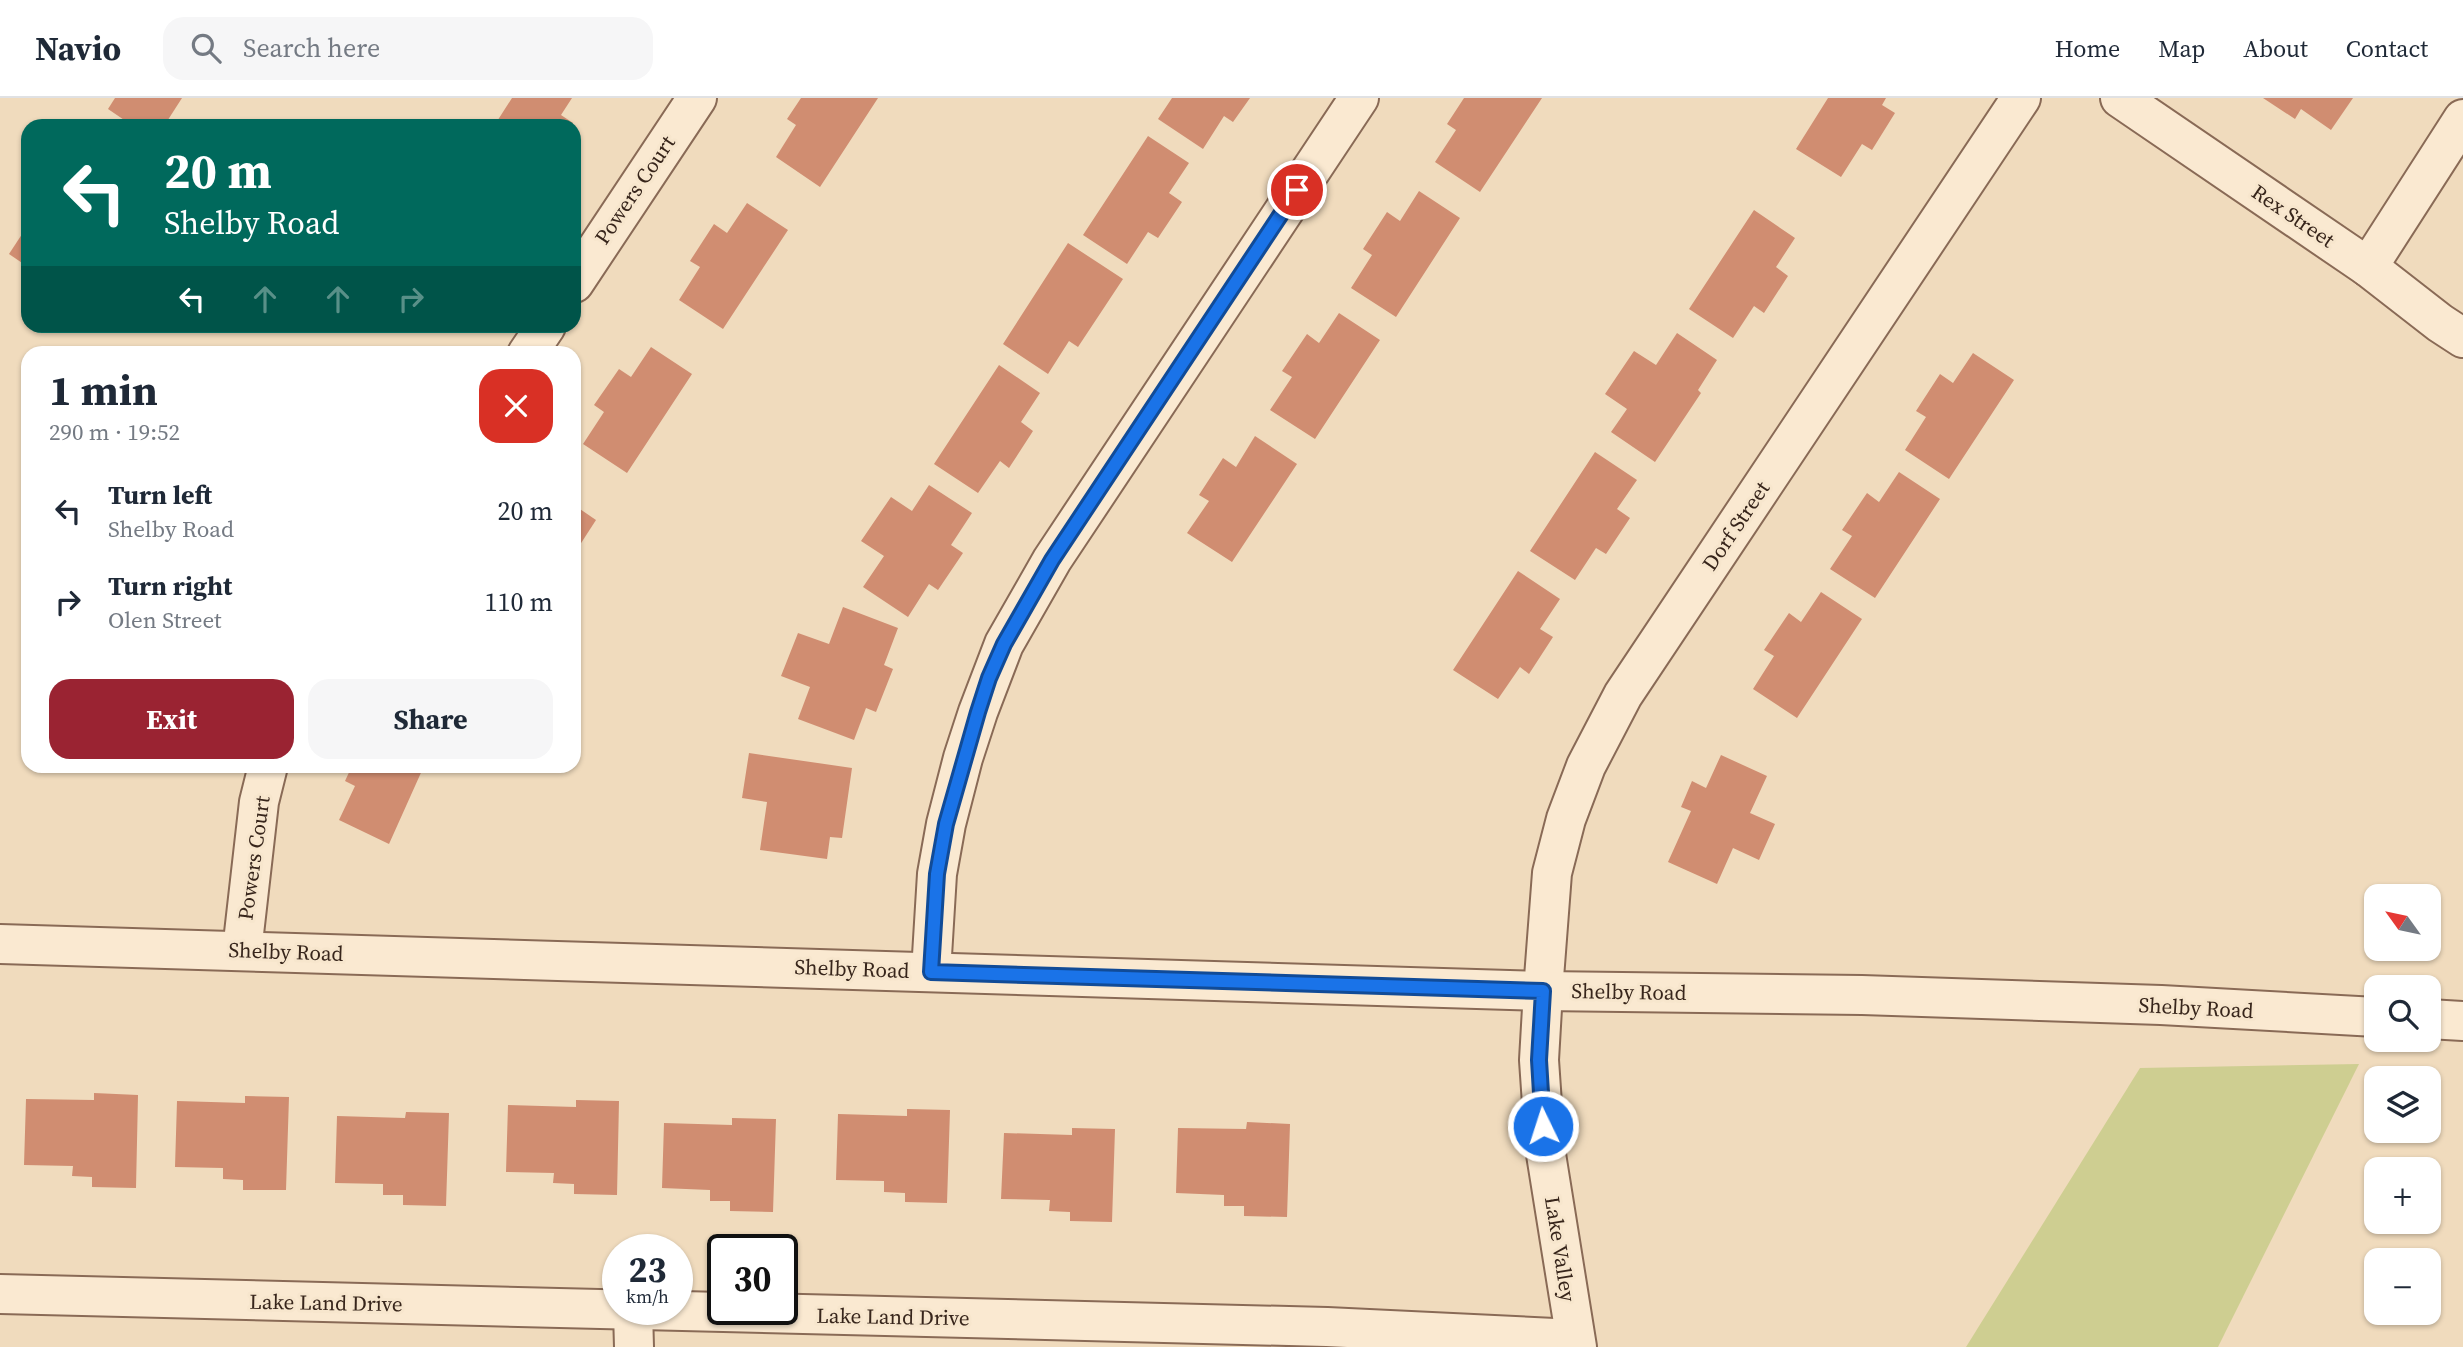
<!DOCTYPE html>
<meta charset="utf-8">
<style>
:root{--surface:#fff;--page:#f6f6f7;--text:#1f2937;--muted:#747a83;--line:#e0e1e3;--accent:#9a2332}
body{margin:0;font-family:"Source Serif 4",serif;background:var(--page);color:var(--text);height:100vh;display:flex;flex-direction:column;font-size:26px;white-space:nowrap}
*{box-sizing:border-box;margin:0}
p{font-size:23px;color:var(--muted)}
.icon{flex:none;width:38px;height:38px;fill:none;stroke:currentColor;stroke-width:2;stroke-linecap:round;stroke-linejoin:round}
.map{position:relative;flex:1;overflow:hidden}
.side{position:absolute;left:21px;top:248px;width:560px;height:427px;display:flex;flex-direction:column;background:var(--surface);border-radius:21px;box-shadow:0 2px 5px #0004}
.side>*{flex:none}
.guide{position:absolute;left:21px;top:21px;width:560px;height:214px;border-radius:21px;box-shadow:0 2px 5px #0004;background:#00695c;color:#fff;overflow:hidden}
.needle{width:46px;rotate:303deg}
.controls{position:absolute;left:2364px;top:786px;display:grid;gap:14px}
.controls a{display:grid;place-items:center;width:77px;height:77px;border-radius:14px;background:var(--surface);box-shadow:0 2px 5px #0004;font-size:35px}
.speed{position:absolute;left:602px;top:1136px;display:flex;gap:14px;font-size:35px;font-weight:700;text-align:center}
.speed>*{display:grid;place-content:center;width:91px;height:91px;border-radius:50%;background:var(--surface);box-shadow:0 2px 5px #0004;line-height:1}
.speed small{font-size:18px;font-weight:400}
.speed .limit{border:4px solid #111;border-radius:10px;background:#fff;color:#111}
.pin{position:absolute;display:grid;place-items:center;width:60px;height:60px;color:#fff;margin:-30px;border:4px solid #fff;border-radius:50%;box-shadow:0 2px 7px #0007}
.me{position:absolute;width:77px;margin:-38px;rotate:356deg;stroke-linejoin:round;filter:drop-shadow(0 0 5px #0008)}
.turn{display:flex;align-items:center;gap:24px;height:147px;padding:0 28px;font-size:32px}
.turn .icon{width:91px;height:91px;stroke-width:2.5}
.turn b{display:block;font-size:49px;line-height:60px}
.lanes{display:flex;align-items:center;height:66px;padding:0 28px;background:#0003;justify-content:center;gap:35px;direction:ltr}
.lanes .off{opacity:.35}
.round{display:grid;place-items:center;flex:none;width:74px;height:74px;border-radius:21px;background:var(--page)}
.summary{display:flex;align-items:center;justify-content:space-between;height:119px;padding:0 28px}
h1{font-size:42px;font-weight:700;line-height:52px}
.primary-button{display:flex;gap:14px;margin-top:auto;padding:14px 28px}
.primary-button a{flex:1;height:80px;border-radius:21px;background:var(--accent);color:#fff;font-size:28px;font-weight:700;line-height:80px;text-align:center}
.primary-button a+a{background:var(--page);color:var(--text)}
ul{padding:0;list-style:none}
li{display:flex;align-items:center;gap:21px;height:91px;padding:0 28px}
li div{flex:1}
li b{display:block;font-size:26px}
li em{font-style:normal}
header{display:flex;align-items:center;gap:42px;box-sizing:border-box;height:98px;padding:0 35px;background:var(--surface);border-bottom:2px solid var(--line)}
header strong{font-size:33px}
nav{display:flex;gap:38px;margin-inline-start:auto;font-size:24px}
.search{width:490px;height:63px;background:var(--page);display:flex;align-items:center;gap:18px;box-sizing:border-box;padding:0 24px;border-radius:21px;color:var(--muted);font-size:26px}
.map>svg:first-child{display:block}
.green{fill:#cece91}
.building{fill:#d08d71}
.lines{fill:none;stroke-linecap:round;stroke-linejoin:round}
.minor-casing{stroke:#896a56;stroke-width:42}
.tertiary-casing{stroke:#896a56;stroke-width:42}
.minor{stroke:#fae9d1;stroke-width:38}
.tertiary{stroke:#fae9d1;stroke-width:38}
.route-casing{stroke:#114b97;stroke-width:18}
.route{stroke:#1a73e8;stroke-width:12}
.labels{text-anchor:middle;stroke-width:6;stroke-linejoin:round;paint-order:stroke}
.street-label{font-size:21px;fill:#37251b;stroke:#f7e6cd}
</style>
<header>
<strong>Navio</strong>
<div class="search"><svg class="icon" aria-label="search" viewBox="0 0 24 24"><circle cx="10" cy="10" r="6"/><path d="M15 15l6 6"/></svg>Search here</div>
<nav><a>Home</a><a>Map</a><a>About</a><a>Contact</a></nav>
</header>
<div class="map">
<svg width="2463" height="1249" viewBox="0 0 2463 1249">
<rect width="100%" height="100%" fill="#f0dbbd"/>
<path class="green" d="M2359,966L2218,1249H1966L2140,970Z"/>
<g class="building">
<path d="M115,0H182L164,28H133L108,11Z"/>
<path d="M512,0H572L561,17L573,25L572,28H494Z"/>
<path d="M801,0H878L820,89L776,59L796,27L787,21Z"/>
<path d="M1172,0H1250L1233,24L1224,18L1203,51L1158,21Z"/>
<path d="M1464,0H1542L1480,94L1435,64L1456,32L1447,26Z"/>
<path d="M1828,0H1886L1882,7L1895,15L1872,52L1862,46L1841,79L1796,51Z"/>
<path d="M2263,0H2353L2331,32L2301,11L2295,21Z"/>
<path d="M1148,38L1189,65L1169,95L1182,104L1158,140L1148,134L1127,166L1083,137Z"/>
<path d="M1419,93L1460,120L1396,219L1351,190L1372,157L1363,151L1387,114L1400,123Z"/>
<path d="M747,105L788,132L723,231L679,202L700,169L690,163L714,126L727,135Z"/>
<path d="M1754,112L1795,140L1776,169L1788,178L1764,215L1754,208L1733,240L1689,211Z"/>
<path d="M28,127V169L9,156Z"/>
<path d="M1068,145L1123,181L1078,249L1069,243L1048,276L1003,246Z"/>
<path d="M1339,215L1380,242L1315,341L1270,312L1292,279L1282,273L1307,236L1319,245Z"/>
<path d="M1677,235L1717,262L1698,292L1701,295L1655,364L1611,334L1627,311L1605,296L1634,253L1656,267Z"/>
<path d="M651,249L692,276L627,375L583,346L604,314L594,307L619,271L631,279Z"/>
<path d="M1973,255L2014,282L1949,381L1905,352L1926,319L1916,313L1940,276L1953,285Z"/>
<path d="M999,267L1040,295L1021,324L1033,333L1009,370L1000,363L978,395L934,366Z"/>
<path d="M1255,338L1297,366L1232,464L1187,435L1209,403L1199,397L1223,360L1236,369Z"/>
<path d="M1595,354L1637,382L1617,411L1630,420L1606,456L1596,450L1575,482L1530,453Z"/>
<path d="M1899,374L1940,401L1875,500L1830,471L1852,438L1842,432L1867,395L1879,404Z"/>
<path d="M929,387L972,415L951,447L963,455L938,492L929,486L908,519L863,489L884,458L861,443L891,399L912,413Z"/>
<path d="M574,407L596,422L574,456Z"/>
<path d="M1518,473L1560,501L1540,531L1553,539L1529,576L1520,569L1498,601L1453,572Z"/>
<path d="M1821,494L1862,521L1797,620L1753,591L1774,558L1764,552L1789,515L1801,524Z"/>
<path d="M843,509L898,530L884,567L893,571L876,614L866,610L854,642L798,621L810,589L781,578L798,535L829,546Z"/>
<path d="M749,655L852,670L842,740L830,739L827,761L760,752L767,704L742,700Z"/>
<path d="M1721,657L1767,678L1750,715L1775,726L1759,762L1733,750L1717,786L1668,764L1691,713L1681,709L1692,683L1706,690Z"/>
<path d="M352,668H424L389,746L339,722L355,688L345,683Z"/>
<path d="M94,995L138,997L136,1090L92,1089V1079L72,1078L73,1068L24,1067L26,1001L94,1002Z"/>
<path d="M245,998L289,999L286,1092H243V1082L223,1081V1070L175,1069L177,1003L245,1005Z"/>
<path d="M576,1002L619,1003L617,1097L574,1096V1086L553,1085L554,1075L506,1074L508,1007L576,1009Z"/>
<path d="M907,1011L950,1012L947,1105L905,1104V1095L884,1094V1083L836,1082L838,1016L907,1018Z"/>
<path d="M406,1014L449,1015L446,1108L403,1107V1097H383V1086L335,1085L337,1018L405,1020Z"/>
<path d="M732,1020L776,1021L773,1114L730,1113V1103H710V1092L662,1090L664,1025L732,1027Z"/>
<path d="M1247,1024L1290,1026L1287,1119L1244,1118V1108H1224V1097L1176,1095L1178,1030L1246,1031Z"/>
<path d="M1072,1030L1115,1031L1112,1124L1070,1123V1114L1049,1113L1050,1102L1001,1101L1004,1035L1072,1037Z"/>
</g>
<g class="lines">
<g class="minor-casing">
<g id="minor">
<path d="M2120,0L2368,169L2440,225L2463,240"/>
<path d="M2368,169L2463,21"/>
<path d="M574,185L697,0"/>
<path d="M527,256L546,228"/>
<path d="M242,853L259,704L268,668"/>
<path d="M931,874L937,776L946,726L963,660L978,614L1004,546L1052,462L1359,0"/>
<path d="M0,1196L1327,1229L1575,1241"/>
<path d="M633,1213L634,1249"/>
<path d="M1577,1249L1545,1050L1539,962L1543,893L1552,775L1566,721L1586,668L1623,597L2021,0"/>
</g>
</g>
<g class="tertiary-casing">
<g id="tertiary">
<path d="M0,846L1543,893L1862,897L2161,907L2376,919"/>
<path d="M2429,921L2463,923"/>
</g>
</g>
<use href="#minor" class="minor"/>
<use href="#tertiary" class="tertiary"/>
</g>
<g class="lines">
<g class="route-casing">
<path id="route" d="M1297,92L1052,462L1004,546L989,580L978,614L946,726L937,776L931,874L1543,893L1539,962L1543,1028"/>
</g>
<use href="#route" class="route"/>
</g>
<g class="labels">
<g class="street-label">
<text transform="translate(635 92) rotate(-56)" y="7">Powers Court</text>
<text transform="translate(2293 118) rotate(34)" y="7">Rex Street</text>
<text transform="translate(1736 428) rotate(-56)" y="7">Dorf Street</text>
<text transform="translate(254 760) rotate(-82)" y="7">Powers Court</text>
<text transform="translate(286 854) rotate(2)" y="7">Shelby Road</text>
<text transform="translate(852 871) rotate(2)" y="7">Shelby Road</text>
<text transform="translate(1629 894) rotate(1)" y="7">Shelby Road</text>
<text transform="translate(2196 910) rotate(3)" y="7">Shelby Road</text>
<text transform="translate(1560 1151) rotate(81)" y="7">Lake Valley</text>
<text transform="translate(326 1205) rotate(1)" y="7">Lake Land Drive</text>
<text transform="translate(893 1219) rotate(1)" y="7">Lake Land Drive</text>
</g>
</g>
</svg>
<div class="controls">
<a><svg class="needle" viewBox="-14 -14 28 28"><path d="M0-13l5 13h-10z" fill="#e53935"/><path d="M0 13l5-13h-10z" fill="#747a83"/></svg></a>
<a><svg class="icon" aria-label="search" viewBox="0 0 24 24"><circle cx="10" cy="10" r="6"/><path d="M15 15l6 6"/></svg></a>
<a><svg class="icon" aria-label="layers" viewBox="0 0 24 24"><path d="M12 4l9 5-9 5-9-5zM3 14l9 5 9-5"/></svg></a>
<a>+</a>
<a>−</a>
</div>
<div class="speed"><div>23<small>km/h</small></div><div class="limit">30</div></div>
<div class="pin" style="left:1297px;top:92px;background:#d93025"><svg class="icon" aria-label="arrive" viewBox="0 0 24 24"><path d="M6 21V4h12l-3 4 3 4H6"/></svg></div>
<svg class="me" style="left:1543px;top:1028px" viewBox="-20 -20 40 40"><circle r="17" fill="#1a73e8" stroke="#fff" stroke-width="3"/><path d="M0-11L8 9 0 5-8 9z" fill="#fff"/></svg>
<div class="guide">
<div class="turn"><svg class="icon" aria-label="left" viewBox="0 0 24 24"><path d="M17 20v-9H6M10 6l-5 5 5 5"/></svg><div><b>20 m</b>Shelby Road</div></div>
<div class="lanes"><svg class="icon" aria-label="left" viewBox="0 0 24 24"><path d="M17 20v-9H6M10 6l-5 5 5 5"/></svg><svg class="icon off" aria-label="ahead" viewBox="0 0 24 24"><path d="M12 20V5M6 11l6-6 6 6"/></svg><svg class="icon off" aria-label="ahead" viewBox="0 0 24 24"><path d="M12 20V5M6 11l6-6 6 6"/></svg><svg class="icon off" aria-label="right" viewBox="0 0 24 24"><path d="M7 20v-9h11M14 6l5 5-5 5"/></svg></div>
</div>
<section class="side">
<div class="summary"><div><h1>1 min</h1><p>290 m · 19:52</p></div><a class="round" style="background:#d93025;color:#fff"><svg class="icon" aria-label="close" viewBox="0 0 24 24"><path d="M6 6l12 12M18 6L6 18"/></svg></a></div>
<ul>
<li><svg class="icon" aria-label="left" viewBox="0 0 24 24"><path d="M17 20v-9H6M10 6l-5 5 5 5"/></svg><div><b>Turn left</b><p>Shelby Road</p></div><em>20 m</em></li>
<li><svg class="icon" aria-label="right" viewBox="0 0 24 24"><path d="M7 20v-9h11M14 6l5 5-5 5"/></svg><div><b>Turn right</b><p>Olen Street</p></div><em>110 m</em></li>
</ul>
<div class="primary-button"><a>Exit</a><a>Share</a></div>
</section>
</div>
